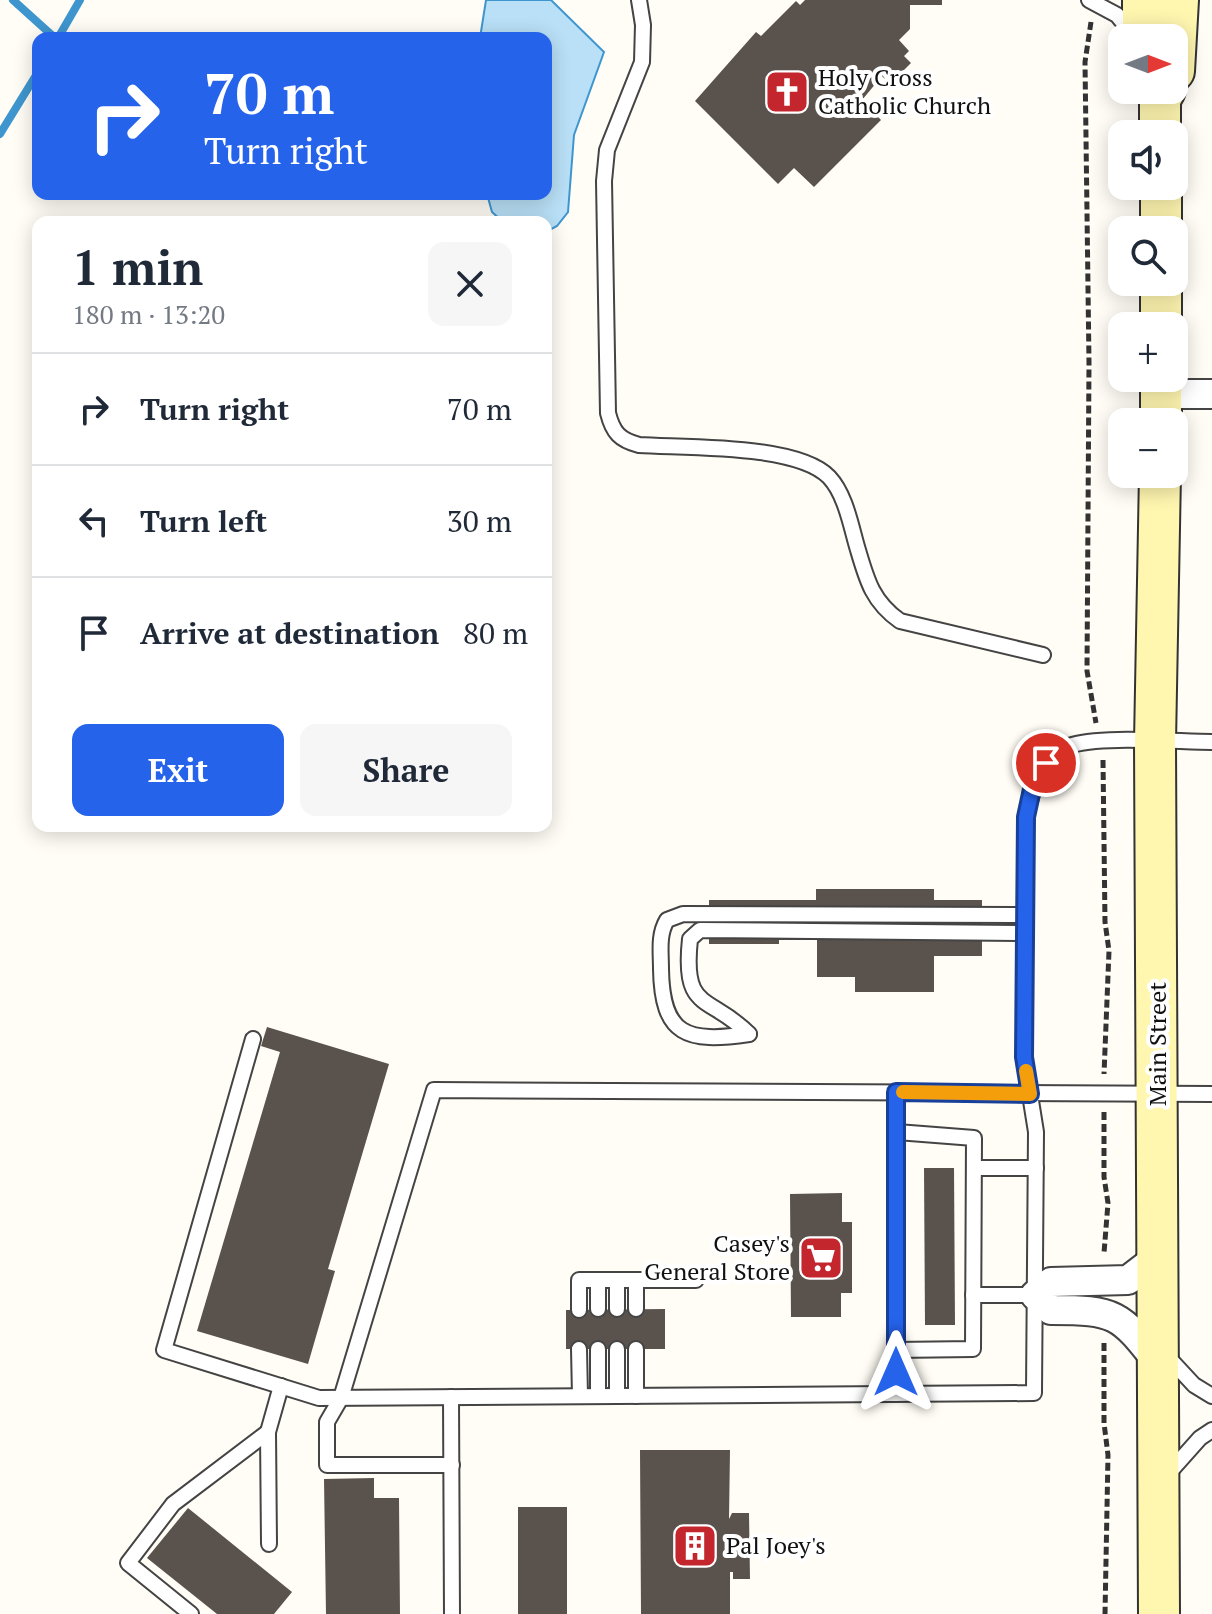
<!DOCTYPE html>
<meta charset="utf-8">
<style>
:root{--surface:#fff;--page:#f6f6f7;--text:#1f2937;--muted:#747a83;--line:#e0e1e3;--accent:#2563eb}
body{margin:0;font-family:"PT Serif",serif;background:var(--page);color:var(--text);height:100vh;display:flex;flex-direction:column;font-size:30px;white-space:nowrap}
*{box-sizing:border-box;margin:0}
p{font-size:26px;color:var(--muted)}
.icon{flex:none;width:44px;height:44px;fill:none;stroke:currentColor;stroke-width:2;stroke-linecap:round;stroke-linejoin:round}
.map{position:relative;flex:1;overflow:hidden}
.panel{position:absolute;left:32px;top:216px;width:520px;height:616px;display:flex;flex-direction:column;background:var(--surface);border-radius:16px;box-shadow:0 4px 20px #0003}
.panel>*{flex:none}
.top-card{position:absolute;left:32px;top:32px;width:520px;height:168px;border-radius:16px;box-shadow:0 4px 20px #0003;background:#2563eb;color:#fff;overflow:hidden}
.needle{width:52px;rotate:90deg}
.fabs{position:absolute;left:1108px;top:24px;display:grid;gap:16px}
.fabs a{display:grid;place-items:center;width:80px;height:80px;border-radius:16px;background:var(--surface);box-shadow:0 4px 20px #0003;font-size:40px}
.pin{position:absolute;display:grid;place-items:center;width:68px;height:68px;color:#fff;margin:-34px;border:4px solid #fff;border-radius:50%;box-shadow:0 2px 8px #0007}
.me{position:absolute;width:88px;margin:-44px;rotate:0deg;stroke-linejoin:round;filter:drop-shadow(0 0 6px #0008)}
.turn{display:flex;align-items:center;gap:28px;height:168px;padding:0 40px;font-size:36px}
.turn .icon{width:104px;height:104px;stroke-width:2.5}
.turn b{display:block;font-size:56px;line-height:68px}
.round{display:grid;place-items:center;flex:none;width:84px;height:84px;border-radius:16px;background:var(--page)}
.summary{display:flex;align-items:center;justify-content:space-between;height:136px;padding:0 40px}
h1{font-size:48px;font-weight:800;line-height:60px}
.primary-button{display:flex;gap:16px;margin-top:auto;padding:16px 40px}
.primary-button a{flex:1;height:92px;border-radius:16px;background:var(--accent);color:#fff;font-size:32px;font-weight:800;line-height:92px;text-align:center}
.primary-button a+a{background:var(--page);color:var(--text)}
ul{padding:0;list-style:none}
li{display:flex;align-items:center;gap:24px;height:112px;padding:0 40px;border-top:2px solid var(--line)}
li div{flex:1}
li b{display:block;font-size:30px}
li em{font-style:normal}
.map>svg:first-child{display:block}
.water{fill:#b9e0f7;stroke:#3f96cf;stroke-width:2}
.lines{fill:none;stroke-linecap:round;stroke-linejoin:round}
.stream{stroke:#3f96cf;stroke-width:8}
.building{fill:#5a524d}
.lane-casing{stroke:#444;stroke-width:18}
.street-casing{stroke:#444;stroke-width:32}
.secondary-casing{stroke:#333;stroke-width:44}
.path{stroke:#333;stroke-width:5;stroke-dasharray:8 4;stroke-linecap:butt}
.lane{stroke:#fff;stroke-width:14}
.street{stroke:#fff;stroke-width:28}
.secondary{stroke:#fff6b0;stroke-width:40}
.route-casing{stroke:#184099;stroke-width:20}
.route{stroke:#2563eb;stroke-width:14}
.slow{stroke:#f59e0b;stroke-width:14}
.labels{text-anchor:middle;stroke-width:8;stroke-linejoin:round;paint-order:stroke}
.poi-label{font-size:24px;fill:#111;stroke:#fff;text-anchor:start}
.street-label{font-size:24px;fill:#111;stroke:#fff}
</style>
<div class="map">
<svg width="1212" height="1614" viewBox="0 0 1212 1614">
<rect width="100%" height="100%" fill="#fffdf5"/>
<path class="water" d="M486,0H551L604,52L574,135L568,212L557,226L546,232V222H503L492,212L487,194H546V38H480Z"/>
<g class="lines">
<g class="stream">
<path d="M13,0L55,38"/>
<path d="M58,38L80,0"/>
<path d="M0,134L38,72"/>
</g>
</g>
<g class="building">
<path d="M805,0H942V5H910V29L899,40L909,51L904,56L911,63L890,84L882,76L862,100L881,120L814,187L794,168L778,184L695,101L756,32L761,36L796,1L800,5Z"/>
<path d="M816,889H934V900H982V956H934V992H855V977H817V940H779V944H709V900H816Z"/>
<path d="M267,1027L389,1064L328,1269L335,1271L308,1364L197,1331L280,1052L261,1046Z"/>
<path d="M924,1168H954L955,1325H925Z"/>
<path d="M842,1193V1222H852V1293H841V1317H791L790,1194Z"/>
<path d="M665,1309V1349H566V1310Z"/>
<path d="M640,1450H730L729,1519L732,1513H749L750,1579H733V1572H730V1614H641Z"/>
<path d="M374,1478V1498H399L400,1614H326L324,1479Z"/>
<rect x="518" y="1507" width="49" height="107"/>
<path d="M188,1508L292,1592L274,1614H217L147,1558Z"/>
</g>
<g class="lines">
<g class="lane-casing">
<g id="lane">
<path d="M639,0L643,25L642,62L607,150L604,181L608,413C613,433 620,440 639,445C686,448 797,444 829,477C846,495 851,527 858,550C867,581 873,602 900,621L1043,655"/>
<path d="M1089,0L1117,15L1134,36"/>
<path d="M749,1034C687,1043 662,1036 661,969C661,952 658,935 667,920L683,914L1025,915"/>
<path d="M749,1034C709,994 682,1013 690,939L700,930L1025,933"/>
<path d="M253,1039L164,1350L319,1398L1034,1393L1036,1132L1024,1057L1026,817C1032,790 1041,758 1069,746C1097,735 1179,742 1212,742"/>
<path d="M896,1092L895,1350L973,1349L974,1138L897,1132"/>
<path d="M974,1168H1036"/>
<path d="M598,1280V1309"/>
<path d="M617,1280V1309"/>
<path d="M636,1280V1309"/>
<path d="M973,1295H1035"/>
<path d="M579,1310V1280H696"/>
<path d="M579,1349L580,1396"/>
<path d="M598,1349V1396"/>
<path d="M617,1349V1396"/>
<path d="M895,1350L896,1394"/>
<path d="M1168,1357L1194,1385L1212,1396"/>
<path d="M636,1396V1349"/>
<path d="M451,1397L452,1614"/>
<path d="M452,1465H327V1422L341,1398L434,1090L1212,1094"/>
<path d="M1167,1475L1200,1438L1212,1430"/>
<path d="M269,1544L268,1432L281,1386"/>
<path d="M191,1614L128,1563L173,1504L268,1432"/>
</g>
</g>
<g class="street-casing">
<g id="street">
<path d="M1161,394H1212"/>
<path d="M1158,1257L1128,1280L1051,1282L1035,1295L1051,1310C1115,1310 1120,1313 1159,1364"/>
</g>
</g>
<g class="secondary-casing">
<g id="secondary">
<path d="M1143,0V38"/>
<path d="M1174,71L1178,0"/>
<path d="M1160,134V99L1165,90"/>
<path d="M1161,186V230"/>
<path d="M1161,282V326"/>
<path d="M1161,422V378"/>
<path d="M1159,1614L1155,742L1160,474"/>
</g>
</g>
<g class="path">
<path d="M1091,22L1085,62L1089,363L1087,671L1096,723"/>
<path d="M1103,760L1105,922L1109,951L1104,1074"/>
<path d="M1104,1112V1177L1108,1203L1104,1253"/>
<path d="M1104,1343V1423L1108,1455L1105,1614"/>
</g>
<use href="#lane" class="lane"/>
<use href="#street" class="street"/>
<use href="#secondary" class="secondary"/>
</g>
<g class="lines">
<g class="route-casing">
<path id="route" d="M896,1372V1092L1030,1094L1024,1057L1026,817L1032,789L1046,763"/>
</g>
<use href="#route" class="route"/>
<path class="slow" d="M903,1092L1030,1094L1026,1071"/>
</g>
<defs>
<g id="church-square" transform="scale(2.3)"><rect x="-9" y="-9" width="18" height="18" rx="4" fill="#c4262e" stroke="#fff"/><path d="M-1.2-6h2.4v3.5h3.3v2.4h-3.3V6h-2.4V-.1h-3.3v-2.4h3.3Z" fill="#fff"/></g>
<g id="supermarket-square" transform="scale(2.3)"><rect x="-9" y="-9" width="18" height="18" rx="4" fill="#c4262e" stroke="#fff"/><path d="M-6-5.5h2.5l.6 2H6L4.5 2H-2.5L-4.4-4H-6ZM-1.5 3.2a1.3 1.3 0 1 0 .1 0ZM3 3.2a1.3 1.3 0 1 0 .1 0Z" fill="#fff"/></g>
<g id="building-square" transform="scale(2.3)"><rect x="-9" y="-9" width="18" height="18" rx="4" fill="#c4262e" stroke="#fff"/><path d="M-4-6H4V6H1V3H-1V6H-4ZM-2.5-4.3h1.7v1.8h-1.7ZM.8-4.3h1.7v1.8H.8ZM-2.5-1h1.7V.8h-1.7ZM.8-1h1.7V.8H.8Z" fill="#fff"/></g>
</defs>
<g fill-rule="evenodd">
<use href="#church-square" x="787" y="92"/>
<use href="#supermarket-square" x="821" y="1258"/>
<use href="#building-square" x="695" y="1546"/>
</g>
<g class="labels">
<g class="poi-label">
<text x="818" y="86">Holy Cross<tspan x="818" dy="28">Catholic Church</tspan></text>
<text x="790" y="1252" text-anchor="end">Casey's<tspan x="790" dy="28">General Store</tspan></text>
<text x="726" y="1554">Pal Joey's</text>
</g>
<g class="street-label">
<text transform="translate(1158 1044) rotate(-90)" y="8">Main Street</text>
</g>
</g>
</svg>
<div class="fabs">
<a><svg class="needle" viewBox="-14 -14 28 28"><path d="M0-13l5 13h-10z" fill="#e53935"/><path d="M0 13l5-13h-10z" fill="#747a83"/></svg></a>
<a><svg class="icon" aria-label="sound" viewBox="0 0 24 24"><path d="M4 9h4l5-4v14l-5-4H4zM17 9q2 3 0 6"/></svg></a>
<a><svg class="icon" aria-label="search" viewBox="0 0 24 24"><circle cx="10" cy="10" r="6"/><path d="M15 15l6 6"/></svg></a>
<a>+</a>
<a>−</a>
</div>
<div class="pin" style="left:1046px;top:763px;background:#d93025"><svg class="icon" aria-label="arrive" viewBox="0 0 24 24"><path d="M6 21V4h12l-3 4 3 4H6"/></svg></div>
<svg class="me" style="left:896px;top:1372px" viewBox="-20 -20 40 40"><path d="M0-17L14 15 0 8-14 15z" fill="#2563eb" stroke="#fff" stroke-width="4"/></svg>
<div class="top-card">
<div class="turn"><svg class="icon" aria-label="right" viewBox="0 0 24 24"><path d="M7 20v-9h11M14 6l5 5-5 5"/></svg><div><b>70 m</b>Turn right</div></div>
</div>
<section class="panel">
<div class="summary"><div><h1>1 min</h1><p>180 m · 13:20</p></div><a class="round"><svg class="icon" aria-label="close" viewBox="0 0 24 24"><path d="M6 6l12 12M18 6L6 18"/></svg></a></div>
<ul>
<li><svg class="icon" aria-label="right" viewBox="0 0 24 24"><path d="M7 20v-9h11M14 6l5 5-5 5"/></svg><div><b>Turn right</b></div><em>70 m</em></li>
<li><svg class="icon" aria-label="left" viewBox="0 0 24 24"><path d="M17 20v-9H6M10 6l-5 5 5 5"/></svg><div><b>Turn left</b></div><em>30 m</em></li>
<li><svg class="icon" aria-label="arrive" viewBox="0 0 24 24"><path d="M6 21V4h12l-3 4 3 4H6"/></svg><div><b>Arrive at destination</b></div><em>80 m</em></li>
</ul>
<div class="primary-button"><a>Exit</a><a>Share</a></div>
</section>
</div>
